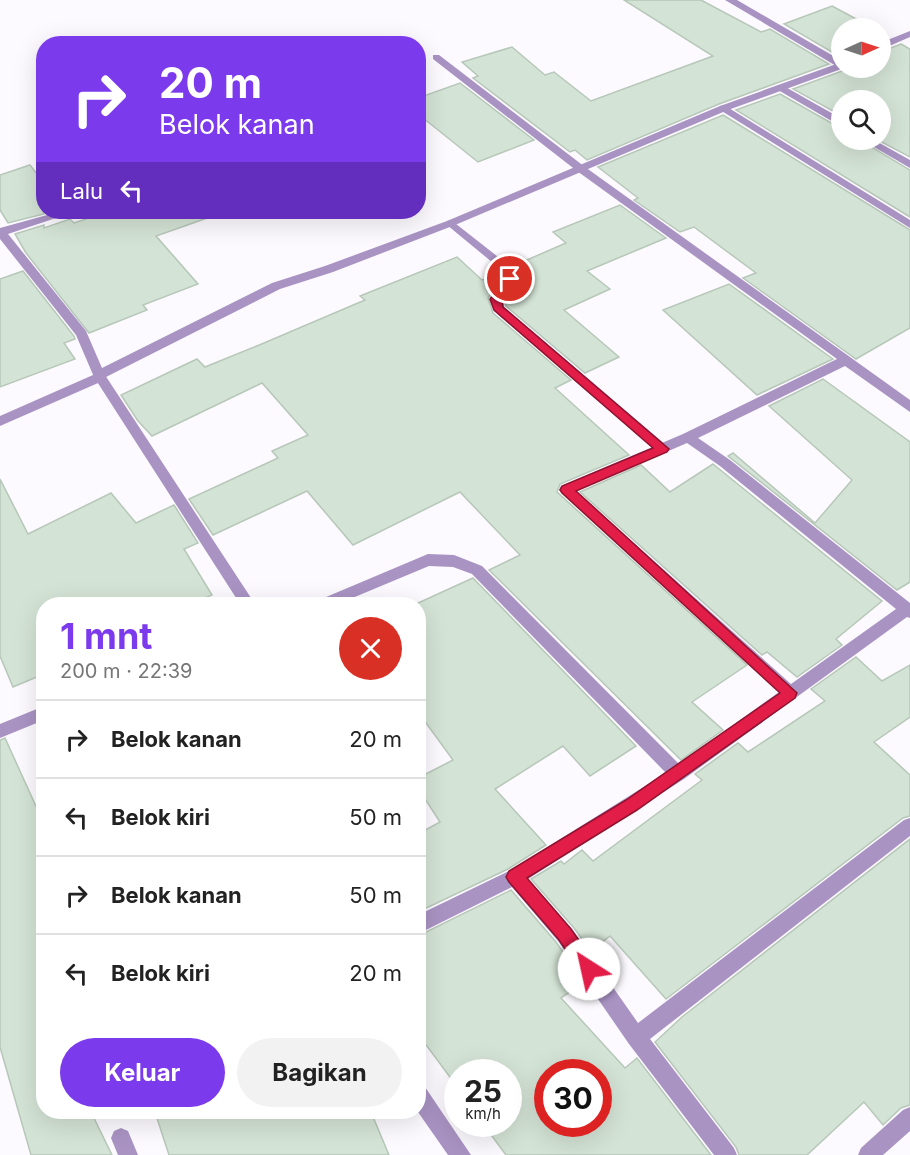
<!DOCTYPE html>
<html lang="id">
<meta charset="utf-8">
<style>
:root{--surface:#fff;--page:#f2f2f2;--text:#222;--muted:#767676;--line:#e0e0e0;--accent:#7c3aed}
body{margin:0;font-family:Inter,sans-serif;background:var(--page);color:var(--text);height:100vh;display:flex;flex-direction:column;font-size:22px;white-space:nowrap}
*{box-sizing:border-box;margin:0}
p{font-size:20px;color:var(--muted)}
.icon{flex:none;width:33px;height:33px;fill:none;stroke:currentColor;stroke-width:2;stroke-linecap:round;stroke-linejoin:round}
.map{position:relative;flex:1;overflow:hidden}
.drawer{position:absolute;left:36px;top:597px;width:390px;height:522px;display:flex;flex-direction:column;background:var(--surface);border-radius:24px;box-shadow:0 6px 24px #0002}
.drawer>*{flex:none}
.banner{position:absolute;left:36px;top:36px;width:390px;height:183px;border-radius:24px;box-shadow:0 6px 24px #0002;background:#7c3aed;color:#fff;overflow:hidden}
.needle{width:39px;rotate:87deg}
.controls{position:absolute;left:831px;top:18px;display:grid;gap:12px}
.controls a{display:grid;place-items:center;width:60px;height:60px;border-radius:50%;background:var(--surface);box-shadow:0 6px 24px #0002;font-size:30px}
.speed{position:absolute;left:444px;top:1059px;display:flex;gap:12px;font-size:30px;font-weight:700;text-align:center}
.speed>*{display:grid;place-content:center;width:78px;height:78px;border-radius:50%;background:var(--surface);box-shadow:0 6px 24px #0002;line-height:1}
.speed small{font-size:15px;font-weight:400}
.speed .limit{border:9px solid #d22;background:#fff;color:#111}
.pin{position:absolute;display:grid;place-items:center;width:51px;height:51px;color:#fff;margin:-26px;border:3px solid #fff;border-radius:50%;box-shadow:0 2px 6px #0007}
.me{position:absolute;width:66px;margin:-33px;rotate:325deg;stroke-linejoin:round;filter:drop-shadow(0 0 4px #0008)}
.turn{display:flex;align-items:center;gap:21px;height:126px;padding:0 24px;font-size:27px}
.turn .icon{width:78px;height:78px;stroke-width:2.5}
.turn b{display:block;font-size:42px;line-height:51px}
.then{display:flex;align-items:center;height:57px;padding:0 24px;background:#0003;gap:12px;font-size:22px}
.round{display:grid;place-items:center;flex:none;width:63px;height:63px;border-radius:32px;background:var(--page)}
.head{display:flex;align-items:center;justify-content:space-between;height:102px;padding:0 24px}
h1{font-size:36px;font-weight:700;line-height:45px;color:var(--accent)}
.primary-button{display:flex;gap:12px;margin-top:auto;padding:12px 24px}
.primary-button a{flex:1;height:69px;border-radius:36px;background:var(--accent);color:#fff;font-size:24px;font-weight:700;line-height:69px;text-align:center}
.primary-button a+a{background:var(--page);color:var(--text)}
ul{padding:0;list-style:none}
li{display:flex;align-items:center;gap:18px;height:78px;padding:0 24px;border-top:2px solid var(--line)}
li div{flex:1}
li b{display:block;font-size:22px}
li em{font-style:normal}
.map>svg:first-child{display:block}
.building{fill:#d3e3d5;stroke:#b7c7b9;stroke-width:1.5;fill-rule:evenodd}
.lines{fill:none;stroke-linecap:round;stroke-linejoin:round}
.service{fill:#a993c3;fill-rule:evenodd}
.minor{fill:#a993c3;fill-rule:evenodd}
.tertiary{fill:#a993c3;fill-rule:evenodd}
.route{fill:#e11d48;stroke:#92132f;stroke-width:1.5}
</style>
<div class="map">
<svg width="910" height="1155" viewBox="0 0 910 1155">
<rect width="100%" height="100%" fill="#fcfafe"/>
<g class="building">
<path d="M624,0H701L761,32L770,29L829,64L719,104L587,160L575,150L570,152L473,78L478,76L462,62L512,47L545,75L554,72L591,101L713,56Z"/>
<path d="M832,6L873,28H842V58L784,24Z"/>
<path d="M901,44L910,49V157L878,140H880V100H842V116L793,89L845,70L846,68H880V52Z"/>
<path d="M460,83L534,140L478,162L418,114V98Z"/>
<path d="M780,94L842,129V140H860L910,170V217L736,110Z"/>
<path d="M723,115L910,230V328L856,359L743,278L756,273L694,227L680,232L634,200L638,198L598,167Z"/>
<path d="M30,165L44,183V214L8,223L0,210V175Z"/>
<path d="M620,205L666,238L587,271L610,289L564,310L619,357L585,373L506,306L504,299L518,279V271L513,266L566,243L553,232Z"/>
<path d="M107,212H212L213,216L156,236L198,284L143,305L147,310L89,333L26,253L15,234L44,225V228L70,219L74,223Z"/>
<path d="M457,257L482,280L502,273V278L488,298L493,313L571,380L555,388L629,455L560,484L557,492L747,665L692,702L723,730L681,760L489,570L520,555L460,492L353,545L307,491L213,535L189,499L278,458L272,451L308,435L262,383L152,436L138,421L121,395L197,359L205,367L264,343L365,300L360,296Z"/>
<path d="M23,271L74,336L75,339L64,343L75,359L0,387V279Z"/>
<path d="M729,284L833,359L757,395L663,310Z"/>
<path d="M823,379L910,442V582L897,590L728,456L733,453L815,523L852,480L769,406Z"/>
<path d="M713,464L882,601L836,639L842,645L797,677L767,652L762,655L580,492L641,465L670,492Z"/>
<path d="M0,479L28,534L111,493L136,523L174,505L198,543L184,549L212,595L191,604H44V674L13,687L0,656Z"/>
<path d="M473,578L636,746L590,776L563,746L495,789L546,845L508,869L418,912V834L440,822L418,788V778L453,760L418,712V603Z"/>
<path d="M856,657L882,681L910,665V717L874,742L910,775V816L903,818L666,999L610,936L591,951L574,928L531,879L561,861L564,864L582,850L593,861L702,780L695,774L738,743L748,752L825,701L811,689Z"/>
<path d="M5,738L44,824V1112H91L112,1155H31L0,1047V740Z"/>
<path d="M910,839V1105L901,1108L883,1125L864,1102L807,1155H739L736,1147L655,1042L682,1017Z"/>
<path d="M511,890L556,942L573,966L563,974L574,989L561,998L625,1068L637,1058L711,1155H506L483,1124H508V1072H458V1088L418,1034V936ZM548,1072H598V1124H548Z"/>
<path d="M155,1112H371L389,1155H169Z"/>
</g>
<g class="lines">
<path class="service" d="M451,220L516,271V279L502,299L504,307L667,446L669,449L667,452H657L494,311L490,299L504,279V272L447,225V221Z"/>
<g class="minor">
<path d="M725,0H737L842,61L843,68L838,67Z"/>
<path d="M433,55H439L585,167L910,400V412L845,366L698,438L730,460L910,603V618L907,617L684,779L528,879L572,929L638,1023L904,820L910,818V836L650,1039L734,1148L737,1155H714L629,1044L558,941L512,887L418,934V915L509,871L666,773L472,574L453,567L429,566L338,604H316L319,600L428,554L454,555L482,566L679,764L779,692L559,490L561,486L683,434L837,359L577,171L433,59ZM687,443L720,466L896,609L791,684L576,491Z"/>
<path d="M782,85L842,119V127L778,90L777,88Z"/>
<path d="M724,105L910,220V228L720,110V106Z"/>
<path d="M862,140H874L910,160V168Z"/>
<path d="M58,212H74L8,234L86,331L105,375L255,604H240L94,377L76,335L0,239V228Z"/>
<path d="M44,706V720L0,738V724Z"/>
<path d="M418,1084L425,1087L471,1155H448L418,1112Z"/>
<path d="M910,1107V1131L883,1155H858L861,1148L903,1110Z"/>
<path d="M121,1128L128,1131L138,1155H118L111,1138L114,1131Z"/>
</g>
<g class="tertiary">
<path d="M910,31V37L880,50V43Z"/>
<path d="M842,62V68H844L728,110L455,225L333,272L280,289L106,377L105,380L0,426V416L93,375L94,372L272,283L325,266L447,221L720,106Z"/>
</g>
</g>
<path class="route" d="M510,275L515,279L502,299L503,307L669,449L667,452L576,491L797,693L795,698L637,810L527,878L571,929L595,963L597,969L595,975L589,977L583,975L559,940L509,882L506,877L509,871L626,800L780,693L562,493L560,490L562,486L653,448L494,310L490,299L506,276Z"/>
</svg>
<div class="controls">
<a><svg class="needle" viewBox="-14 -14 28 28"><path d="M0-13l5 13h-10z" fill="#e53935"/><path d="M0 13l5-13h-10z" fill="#767676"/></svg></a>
<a><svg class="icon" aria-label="search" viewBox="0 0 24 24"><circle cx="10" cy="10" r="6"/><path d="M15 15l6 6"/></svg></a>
</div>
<div class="speed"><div>25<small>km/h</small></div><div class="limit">30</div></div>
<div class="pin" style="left:510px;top:279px;background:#d93025"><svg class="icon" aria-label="arrive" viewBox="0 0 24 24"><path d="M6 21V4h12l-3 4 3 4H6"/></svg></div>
<svg class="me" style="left:589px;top:969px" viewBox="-20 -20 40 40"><circle r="19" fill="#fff"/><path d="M0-13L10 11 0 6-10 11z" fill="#e11d48"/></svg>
<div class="banner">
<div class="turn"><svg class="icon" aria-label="right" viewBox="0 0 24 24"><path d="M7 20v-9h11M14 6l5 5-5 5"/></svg><div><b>20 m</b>Belok kanan</div></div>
<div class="then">Lalu<svg class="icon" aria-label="left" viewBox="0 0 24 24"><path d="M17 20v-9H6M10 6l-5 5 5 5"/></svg></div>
</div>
<section class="drawer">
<div class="head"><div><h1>1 mnt</h1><p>200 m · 22:39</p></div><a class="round" style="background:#d93025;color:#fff"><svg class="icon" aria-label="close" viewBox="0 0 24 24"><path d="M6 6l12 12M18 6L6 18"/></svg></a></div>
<ul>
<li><svg class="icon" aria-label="right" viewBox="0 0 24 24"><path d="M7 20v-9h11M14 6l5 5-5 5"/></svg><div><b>Belok kanan</b></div><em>20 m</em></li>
<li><svg class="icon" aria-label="left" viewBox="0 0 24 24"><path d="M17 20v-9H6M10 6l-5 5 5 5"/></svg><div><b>Belok kiri</b></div><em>50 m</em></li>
<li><svg class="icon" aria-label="right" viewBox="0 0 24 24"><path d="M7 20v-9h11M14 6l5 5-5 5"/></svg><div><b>Belok kanan</b></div><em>50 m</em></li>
<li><svg class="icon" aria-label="left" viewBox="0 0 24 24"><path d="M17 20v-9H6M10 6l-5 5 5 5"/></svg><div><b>Belok kiri</b></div><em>20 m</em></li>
</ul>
<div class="primary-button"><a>Keluar</a><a>Bagikan</a></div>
</section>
</div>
